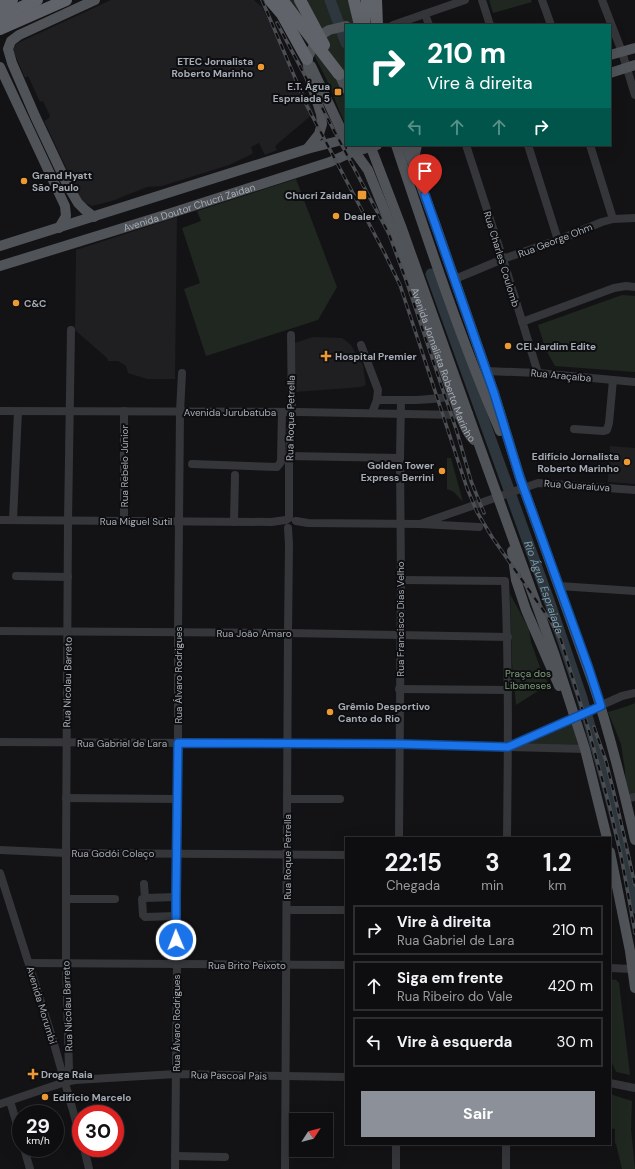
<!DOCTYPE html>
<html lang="pt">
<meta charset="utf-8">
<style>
:root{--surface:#0e0e10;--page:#171719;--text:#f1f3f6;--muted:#9b9c9f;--line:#2e2e30;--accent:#8c9099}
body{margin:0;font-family:"DM Sans",sans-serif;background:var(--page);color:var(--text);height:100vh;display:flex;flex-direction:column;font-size:15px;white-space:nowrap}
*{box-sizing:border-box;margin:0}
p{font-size:13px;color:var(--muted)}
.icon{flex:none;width:22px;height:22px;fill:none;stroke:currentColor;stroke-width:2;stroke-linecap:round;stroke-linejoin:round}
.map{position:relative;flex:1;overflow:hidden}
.drawer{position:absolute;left:345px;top:837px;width:266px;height:308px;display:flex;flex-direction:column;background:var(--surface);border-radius:0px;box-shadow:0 4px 16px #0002,0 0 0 1px var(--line)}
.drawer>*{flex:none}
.banner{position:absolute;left:345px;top:24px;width:266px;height:122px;border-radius:0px;box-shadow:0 4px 16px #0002,0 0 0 1px var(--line);background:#00695c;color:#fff;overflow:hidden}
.needle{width:26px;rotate:54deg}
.fabs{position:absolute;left:289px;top:1113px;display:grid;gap:8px}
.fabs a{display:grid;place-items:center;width:44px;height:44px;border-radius:0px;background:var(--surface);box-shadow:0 4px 16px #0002,0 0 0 1px var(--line);font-size:20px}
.speed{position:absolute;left:12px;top:1105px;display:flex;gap:8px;font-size:20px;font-weight:700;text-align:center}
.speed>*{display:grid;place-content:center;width:52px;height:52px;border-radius:50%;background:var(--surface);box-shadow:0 4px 16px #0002,0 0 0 1px var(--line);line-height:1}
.speed small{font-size:10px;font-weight:400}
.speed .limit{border:6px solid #d22;background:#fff;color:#111}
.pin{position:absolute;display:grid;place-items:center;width:34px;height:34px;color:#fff;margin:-41px -17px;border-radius:50% 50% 50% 0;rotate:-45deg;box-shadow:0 0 4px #0007}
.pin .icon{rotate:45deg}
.me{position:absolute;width:44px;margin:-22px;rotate:359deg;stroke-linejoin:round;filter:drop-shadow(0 0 3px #0008)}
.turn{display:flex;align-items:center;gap:14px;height:84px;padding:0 16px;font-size:18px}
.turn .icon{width:52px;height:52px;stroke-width:2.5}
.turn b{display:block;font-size:28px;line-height:34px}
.lanes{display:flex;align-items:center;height:38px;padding:0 16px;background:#0003;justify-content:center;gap:20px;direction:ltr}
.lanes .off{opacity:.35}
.eta{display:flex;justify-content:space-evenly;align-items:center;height:68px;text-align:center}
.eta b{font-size:24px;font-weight:700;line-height:28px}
.button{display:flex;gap:8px;margin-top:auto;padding:8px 16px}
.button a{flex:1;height:46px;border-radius:0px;background:var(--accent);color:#fff;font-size:16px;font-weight:700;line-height:46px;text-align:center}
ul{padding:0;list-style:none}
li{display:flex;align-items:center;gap:12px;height:50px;margin:0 8px 6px;padding:0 8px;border:2px solid var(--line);border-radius:0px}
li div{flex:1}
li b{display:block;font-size:15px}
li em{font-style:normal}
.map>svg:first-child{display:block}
.built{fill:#1f1f22}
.green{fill:#1f2720}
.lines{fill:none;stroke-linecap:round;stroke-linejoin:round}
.river{stroke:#2d373d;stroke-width:11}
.minor{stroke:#34363a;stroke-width:8}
.major{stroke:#505358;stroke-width:10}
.highway{stroke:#60646a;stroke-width:12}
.rail-casing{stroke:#4b4e52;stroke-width:3.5}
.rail{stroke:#0e0e10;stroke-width:2;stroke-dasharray:6;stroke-linecap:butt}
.major-bridge{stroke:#505358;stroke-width:10}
.highway-bridge{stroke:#60646a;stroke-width:12}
.route-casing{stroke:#114b97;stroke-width:10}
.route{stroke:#1a73e8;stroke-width:7}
.poi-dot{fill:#ed9a33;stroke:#0e0e10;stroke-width:1.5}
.labels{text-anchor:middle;stroke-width:4;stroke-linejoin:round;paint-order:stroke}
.poi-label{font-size:10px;font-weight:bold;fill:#a5acb5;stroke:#0e0e10;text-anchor:start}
.street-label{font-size:10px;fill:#a5acb5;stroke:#0e0e10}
.park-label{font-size:10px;fill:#7e9f7c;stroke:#0e0e10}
.water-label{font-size:11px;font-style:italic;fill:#7c9daf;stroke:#0e0e10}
</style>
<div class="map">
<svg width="635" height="1169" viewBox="0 0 635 1169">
<rect width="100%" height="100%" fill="#131315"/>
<g class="built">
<path d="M111,0H254L262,7L267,17L314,113L275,146L277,150L265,155L259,143L251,147L253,153L250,155L229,165L162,186L147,187L112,201L92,206L85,203L80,197L44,121L49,118L50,116L43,101L40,102L28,76L25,78L14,52V48L16,44L20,42Z"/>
<path d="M177,217L175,379H147L128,373L126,366L118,361H108L107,358L75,330L76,250Z"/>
<path d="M313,337L342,338L351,345L363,366L366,385L361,387L296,392L295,343Z"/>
<path d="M610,446L635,448V484L608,482Z"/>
</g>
<g class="green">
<path d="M277,0H373L375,25H346V125C339,112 335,98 329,85C315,55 299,26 277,0Z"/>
<path d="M489,0H531L532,2L493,13Z"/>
<path d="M296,179L337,287L318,320L206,356L184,289L200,283L182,228L201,221L197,211Z"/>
<path d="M622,295L635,296V372L555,366L546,350L538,325Z"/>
<path d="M447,458H451L463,502L454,492L447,489Z"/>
<path d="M510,594L529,629L531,642L541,670L547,681L548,688L538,691L516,705L512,663Z"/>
<path d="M635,703V794L626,797L625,770L621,744L608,712L628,706Z"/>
<path d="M574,718L584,749L510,747Z"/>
<path d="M610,979L616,980L619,983L630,1075L616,1072L610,1058Z"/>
<path d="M610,1094L632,1101L631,1129L635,1169H622L616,1144L615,1143V1129L610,1128Z"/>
</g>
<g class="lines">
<g class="river">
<path d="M330,0L346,43"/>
<path id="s1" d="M431,274L551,606L582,698L609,793L623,848L635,908"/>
</g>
<g class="minor">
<path d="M482,0L490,25"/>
<path d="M542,0L551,25"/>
<path d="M602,0L622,52L635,95"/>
<path d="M425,14L429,25"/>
<path d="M393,25L465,0"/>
<path d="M466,145L503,259L538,373"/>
<path d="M528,145L558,240"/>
<path d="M590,145L613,219"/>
<path d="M455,279L503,259L558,240L602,222L613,219L635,218"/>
<path d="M522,322L614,288L626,286L635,287"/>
<path d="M361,345L378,390L377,400L372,413"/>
<path d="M486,371L538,373L635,382"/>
<path d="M377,400C402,400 428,401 453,396"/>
<path d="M0,411L299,412L460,415"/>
<path d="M574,429L603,431L607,430L609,423L613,380"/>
<path d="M289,456L400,458"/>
<path d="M192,464L277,467L281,462L282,412"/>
<path d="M289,518V456L292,412L291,335"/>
<path d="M0,520L271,522L286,520"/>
<path d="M13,520L18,411"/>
<path d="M124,521V411"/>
<path d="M296,521L308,523L420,524L479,527"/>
<path d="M234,522L235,475"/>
<path d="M420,524L538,483L635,490"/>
<path d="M16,576L68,577"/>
<path d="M401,580L505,581C509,667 508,752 507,838"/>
<path d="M559,586L635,591"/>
<path d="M0,631L288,633L508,637"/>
<path d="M399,689L508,690"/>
<path d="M0,742L400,744L585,749"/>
<path d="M510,746L622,696L635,693"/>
<path d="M66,798L177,799"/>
<path d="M287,799H340"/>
<path d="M626,799L635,797"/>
<path d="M399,838L401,580L400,458L401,401"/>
<path d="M0,850L66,853L346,855"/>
<path d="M0,873L52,1037L81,1139"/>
<path d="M144,884L145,898L142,899L143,915L145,917L176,916"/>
<path d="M145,898L176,897"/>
<path d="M66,899H115"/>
<path d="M287,910H346"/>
<path d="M29,963L346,965"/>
<path d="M610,968L632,969"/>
<path d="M65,1082L69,1069L66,964V853L68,521L71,330"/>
<path d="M610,1083L635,1088"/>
<path d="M10,1101L21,1138"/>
<path d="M0,1104L65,1082L75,1080L176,1074L346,1077"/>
<path d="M24,1148L30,1169"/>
<path d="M84,1148L89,1169"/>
<path d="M175,1156L225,1157"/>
<path d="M175,1169L177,964L176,897L178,743V633L180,412L182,373"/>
<path d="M285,1169L288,633L289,544L288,528"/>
<path d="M396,1169V1144"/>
<path d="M506,1169V1144"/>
</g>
<g class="major">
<path d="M610,55L635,48"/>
<path d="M311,66L346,140"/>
<path d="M0,67L65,206L66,216L59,228"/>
<path d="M610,73L635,65"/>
<path d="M339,74L346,89"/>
<path d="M396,145C428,241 460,338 500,431"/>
<path d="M406,145L436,226L494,393L520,478L593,683C610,734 623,787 635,840"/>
<path id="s2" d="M352,148L368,170L404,258L460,415C464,424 467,434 474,440"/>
<path d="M307,149L319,134L322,124L321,114L310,80L307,59L316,41L321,35L329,30L346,26"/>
<path d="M413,163L417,145"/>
<path d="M94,217L85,210L78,203L68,186L35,116L12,63L8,49L11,41L19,35L95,0"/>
<path d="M0,246L307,149L346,139"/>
<path id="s3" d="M0,266L165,215L330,162L350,153L377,145"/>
<path d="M468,414L555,656L585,749L607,838"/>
<path d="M512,551L516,580L526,610L559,686"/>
<path d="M610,852L630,951L635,988"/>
</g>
<g class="highway">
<path d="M270,0L282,14L307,59"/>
<path d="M376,0L377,25"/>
<path d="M0,5L12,0"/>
<path d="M0,17L37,0"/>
<path d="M0,29L66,0"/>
</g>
<g class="rail-casing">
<g id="rail">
<path d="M262,0L307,106L385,254L400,285L467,488L477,512L492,537L550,620L561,640L589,731L610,808L622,860L635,933"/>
<path d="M277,23L389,234L406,280L457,432L471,481L484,513"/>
<path d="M594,727L606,761L619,814L635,885"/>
</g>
</g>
<use href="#rail" class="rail"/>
<path class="major-bridge" d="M370,145L401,226L468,414"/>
<g class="highway-bridge">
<path d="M282,0L339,74"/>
<path d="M300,0L324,45"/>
<path d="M354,0L360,25"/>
<path d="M364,25L367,0"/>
</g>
</g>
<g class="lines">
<g class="route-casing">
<path id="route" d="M176,940V897L178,743L400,744L508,747L601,706L589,669L520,478L494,393L425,195"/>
</g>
<use href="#route" class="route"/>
</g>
<g class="poi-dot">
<circle cx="261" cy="67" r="4"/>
<rect x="334" y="88" width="8" height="8" rx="2"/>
<circle cx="24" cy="181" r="4"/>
<rect x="357" y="190" width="10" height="10" rx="2"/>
<circle cx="336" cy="216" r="4"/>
<circle cx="16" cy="303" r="4"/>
<circle cx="508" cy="346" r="4"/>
<path d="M324 350h4v4h4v4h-4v4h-4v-4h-4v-4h4z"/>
<circle cx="627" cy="462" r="4"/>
<circle cx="442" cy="471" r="4"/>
<circle cx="330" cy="712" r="4"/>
<path d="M31 1068h4v4h4v4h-4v4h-4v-4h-4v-4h4z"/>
<circle cx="45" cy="1097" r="4"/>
</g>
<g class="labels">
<g class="poi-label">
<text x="253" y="65" text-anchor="end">ETEC Jornalista<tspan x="253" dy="12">Roberto Marinho</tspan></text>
<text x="330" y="90" text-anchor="end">E.T. Água<tspan x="330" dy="12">Espraiada 5</tspan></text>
<text x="32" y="179">Grand Hyatt<tspan x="32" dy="12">São Paulo</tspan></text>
<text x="353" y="199" text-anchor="end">Chucri Zaidan</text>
<text x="344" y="220">Dealer</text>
<text x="24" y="307">C&amp;C</text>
<text x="516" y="350">CEI Jardim Edite</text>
<text x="335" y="360">Hospital Premier</text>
<text x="619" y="460" text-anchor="end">Edifício Jornalista<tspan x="619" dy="12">Roberto Marinho</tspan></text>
<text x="434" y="469" text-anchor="end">Golden Tower<tspan x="434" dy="12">Express Berrini</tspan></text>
<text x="338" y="710">Grêmio Desportivo<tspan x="338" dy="12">Canto do Rio</tspan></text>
<text x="41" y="1078">Droga Raia</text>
<text x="53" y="1101">Edifício Marcelo</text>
</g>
<g class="street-label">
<text dy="4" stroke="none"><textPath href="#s3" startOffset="198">Avenida Doutor Chucri Zaidan</textPath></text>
<text transform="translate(555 240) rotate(-21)" y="4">Rua George Ohm</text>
<text transform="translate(502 259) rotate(73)" y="4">Rua Charles Coulomb</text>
<text dy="4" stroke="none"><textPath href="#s2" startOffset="236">Avenida Jornalista Roberto Marinho</textPath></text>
<text transform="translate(561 375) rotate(5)" y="4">Rua Araçaíba</text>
<text x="230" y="416">Avenida Jurubatuba</text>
<text transform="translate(290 418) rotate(-89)" y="4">Rua Roque Petrella</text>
<text transform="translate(124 466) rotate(-90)" y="4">Rua Rebelo Júnior</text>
<text transform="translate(577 485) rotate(4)" y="4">Rua Guaraíuva</text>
<text x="136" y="525">Rua Miguel Sutil</text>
<text transform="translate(400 619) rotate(-90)" y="4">Rua Francisco Dias Velho</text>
<text x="254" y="637">Rua João Amaro</text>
<text transform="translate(178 675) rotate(-90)" y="4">Rua Álvaro Rodrigues</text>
<text transform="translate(67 682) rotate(-89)" y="4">Rua Nicolau Barreto</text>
<text x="122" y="747">Rua Gabriel de Lara</text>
<text x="113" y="857">Rua Godói Colaço</text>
<text transform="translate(287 857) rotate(-90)" y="4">Rua Roque Petrella</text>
<text x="247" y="969">Rua Brito Peixoto</text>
<text transform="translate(42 1005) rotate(73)" y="4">Avenida Morumbi</text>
<text transform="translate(67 1006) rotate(-92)" y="4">Rua Nicolau Barreto</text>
<text transform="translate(176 1023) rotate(-90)" y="4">Rua Álvaro Rodrigues</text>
<text transform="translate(229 1075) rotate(1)" y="4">Rua Pascoal Pais</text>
</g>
<g class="park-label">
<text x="528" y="677">Praça dos<tspan x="528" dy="12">Libaneses</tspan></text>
</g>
<g class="water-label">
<text dy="4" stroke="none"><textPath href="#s1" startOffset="333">Rio Água Espraiada</textPath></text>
</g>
</g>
</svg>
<div class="fabs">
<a><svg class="needle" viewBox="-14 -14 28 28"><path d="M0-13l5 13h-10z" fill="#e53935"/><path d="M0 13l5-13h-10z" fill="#9b9c9f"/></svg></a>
</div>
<div class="speed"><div>29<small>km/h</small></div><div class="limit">30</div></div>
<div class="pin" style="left:425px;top:195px;background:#d93025"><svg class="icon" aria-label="arrive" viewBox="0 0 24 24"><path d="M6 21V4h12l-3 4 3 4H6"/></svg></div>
<svg class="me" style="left:176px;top:940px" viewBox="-20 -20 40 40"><circle r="17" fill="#1a73e8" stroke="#fff" stroke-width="3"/><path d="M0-11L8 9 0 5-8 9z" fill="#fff"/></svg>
<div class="banner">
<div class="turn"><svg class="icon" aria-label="right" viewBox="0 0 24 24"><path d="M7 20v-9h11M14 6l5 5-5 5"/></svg><div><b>210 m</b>Vire à direita</div></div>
<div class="lanes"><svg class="icon off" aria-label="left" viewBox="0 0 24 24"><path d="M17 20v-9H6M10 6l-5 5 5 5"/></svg><svg class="icon off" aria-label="ahead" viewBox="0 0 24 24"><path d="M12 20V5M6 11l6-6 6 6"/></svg><svg class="icon off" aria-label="ahead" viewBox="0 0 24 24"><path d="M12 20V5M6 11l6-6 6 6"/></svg><svg class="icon" aria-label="right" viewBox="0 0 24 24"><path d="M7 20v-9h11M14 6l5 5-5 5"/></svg></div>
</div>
<section class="drawer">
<div class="eta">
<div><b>22:15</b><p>Chegada</p></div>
<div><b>3</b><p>min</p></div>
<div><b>1.2</b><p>km</p></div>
</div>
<ul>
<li><svg class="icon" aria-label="right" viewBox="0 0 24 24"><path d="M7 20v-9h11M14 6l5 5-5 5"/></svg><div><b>Vire à direita</b><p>Rua Gabriel de Lara</p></div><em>210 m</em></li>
<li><svg class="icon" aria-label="ahead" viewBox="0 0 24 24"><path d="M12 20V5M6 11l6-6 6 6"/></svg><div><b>Siga em frente</b><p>Rua Ribeiro do Vale</p></div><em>420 m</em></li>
<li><svg class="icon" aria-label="left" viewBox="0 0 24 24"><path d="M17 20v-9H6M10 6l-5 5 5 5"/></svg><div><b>Vire à esquerda</b></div><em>30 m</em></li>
</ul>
<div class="button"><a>Sair</a></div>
</section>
</div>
